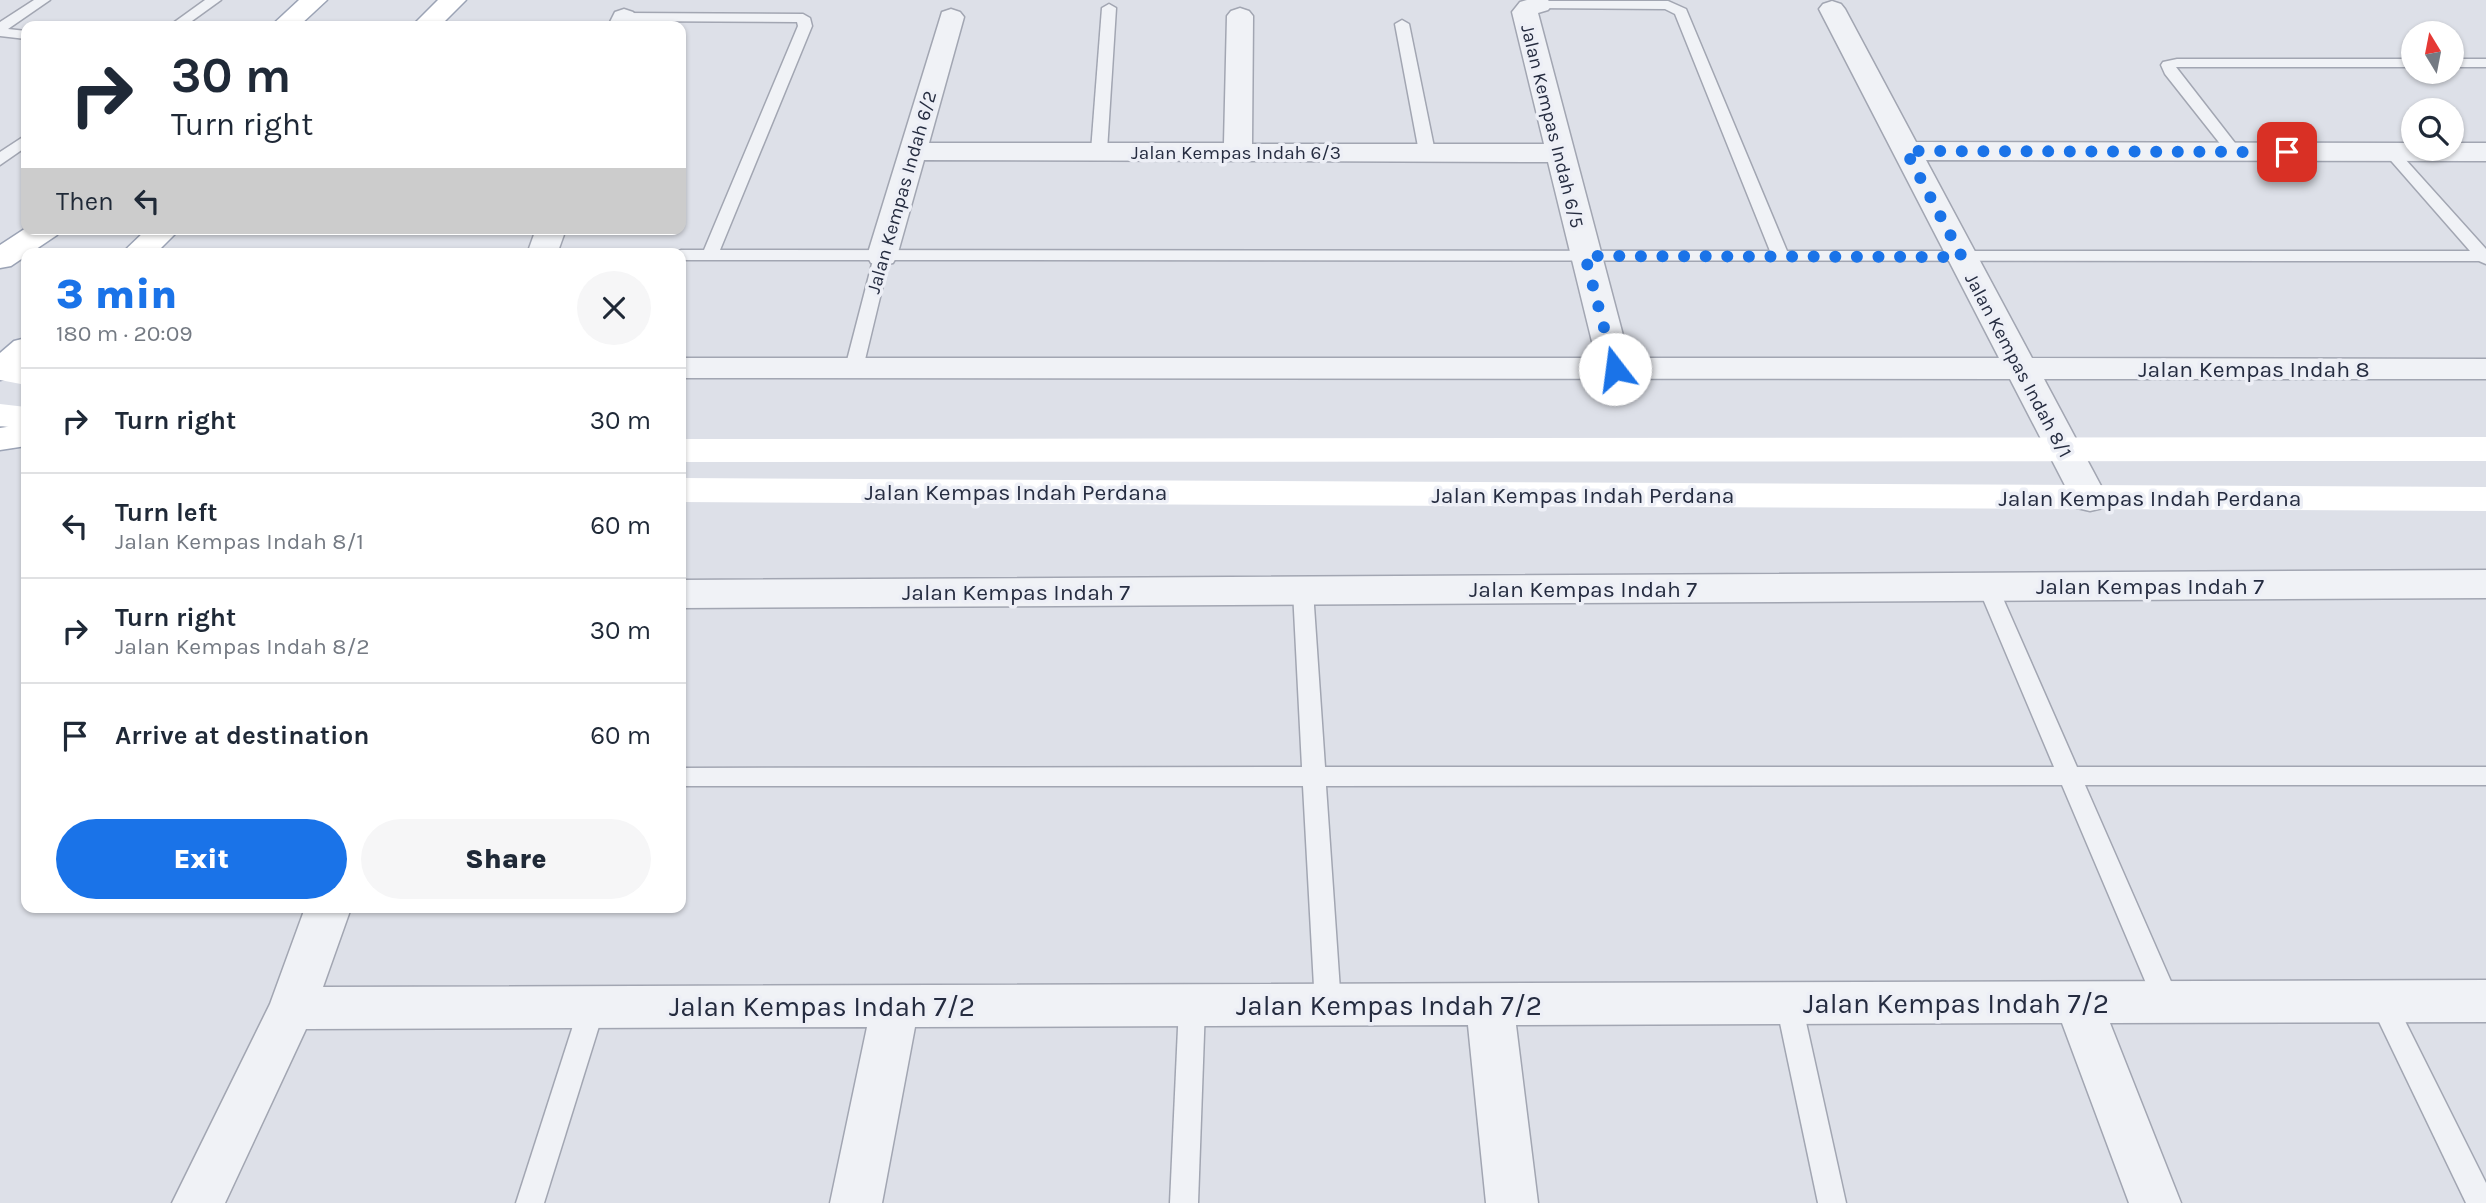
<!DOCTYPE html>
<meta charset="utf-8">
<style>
:root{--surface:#fff;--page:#f6f6f7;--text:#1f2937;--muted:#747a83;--line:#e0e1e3;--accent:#1a73e8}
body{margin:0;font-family:Karla,sans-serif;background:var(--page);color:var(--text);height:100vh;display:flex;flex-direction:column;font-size:26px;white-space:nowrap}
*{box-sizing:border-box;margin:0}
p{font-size:23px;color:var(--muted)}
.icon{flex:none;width:38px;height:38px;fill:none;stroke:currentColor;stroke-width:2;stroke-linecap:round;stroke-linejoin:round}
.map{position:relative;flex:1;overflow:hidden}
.drawer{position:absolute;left:21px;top:248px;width:665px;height:665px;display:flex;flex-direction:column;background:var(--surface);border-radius:14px;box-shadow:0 2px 5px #0004}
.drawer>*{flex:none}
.banner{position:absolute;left:21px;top:21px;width:665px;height:214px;border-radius:14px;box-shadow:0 2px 5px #0004;background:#fff;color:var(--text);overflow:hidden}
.needle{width:46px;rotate:350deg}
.buttons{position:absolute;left:2401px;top:21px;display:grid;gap:14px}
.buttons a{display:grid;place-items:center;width:63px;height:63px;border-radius:50%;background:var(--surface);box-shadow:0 2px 5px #0004;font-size:35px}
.pin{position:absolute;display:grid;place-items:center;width:60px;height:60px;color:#fff;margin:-30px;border-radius:14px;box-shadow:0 4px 10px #0006}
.me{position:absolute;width:77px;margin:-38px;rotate:345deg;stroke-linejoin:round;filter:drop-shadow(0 0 5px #0008)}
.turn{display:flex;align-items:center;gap:24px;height:147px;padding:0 35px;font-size:32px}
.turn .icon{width:91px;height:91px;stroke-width:2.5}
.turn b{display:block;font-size:49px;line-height:60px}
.then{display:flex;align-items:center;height:66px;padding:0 35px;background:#0003;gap:14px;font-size:26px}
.round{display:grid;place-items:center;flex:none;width:74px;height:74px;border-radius:37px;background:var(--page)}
.headline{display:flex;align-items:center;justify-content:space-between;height:119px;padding:0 35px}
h1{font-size:42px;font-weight:800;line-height:52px;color:var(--accent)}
.button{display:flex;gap:14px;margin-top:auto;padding:14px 35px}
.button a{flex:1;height:80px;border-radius:42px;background:var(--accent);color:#fff;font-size:28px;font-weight:800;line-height:80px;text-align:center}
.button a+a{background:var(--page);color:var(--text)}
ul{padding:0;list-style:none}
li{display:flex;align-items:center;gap:21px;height:105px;padding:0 35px;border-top:2px solid var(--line)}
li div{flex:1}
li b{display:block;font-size:26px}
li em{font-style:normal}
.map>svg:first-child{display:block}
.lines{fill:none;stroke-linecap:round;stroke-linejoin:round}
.lane-casing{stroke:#a2a6b2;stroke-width:3}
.street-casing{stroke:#a2a6b2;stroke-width:3}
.primary-casing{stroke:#9ba3b5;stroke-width:3}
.lane{fill:#f0f2f6;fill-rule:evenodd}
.street{fill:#f0f2f6;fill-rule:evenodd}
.secondary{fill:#fff;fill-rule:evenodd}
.primary{fill:#fff;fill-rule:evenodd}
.route{stroke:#1a73e8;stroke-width:12;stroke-dasharray:0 21.6}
.labels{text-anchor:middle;stroke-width:7;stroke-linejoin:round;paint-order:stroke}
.far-street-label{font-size:19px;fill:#252c40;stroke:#edeff6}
.street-label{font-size:23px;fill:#252c40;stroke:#edeff6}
.near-street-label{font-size:28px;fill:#252c40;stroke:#edeff6}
</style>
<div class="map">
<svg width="2486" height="1203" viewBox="0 0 2486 1203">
<rect width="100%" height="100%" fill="#dde0e8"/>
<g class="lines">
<g class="lane-casing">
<g id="lane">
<path d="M34,0H50L8,29L26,31V39L0,36V22Z"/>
<path d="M205,0H221L185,26H169Z"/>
<path d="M1539,1H1668L1686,9L1787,251H2470L2386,155L2383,152L2386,149H2396L2486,249V264L2479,261L889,260L863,368L854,374L845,368L873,260H681V254H673L681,250H704L798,26L797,22L624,21L617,17L624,13L803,14L810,18L812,26L720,250L1770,251L1675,14L1665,9L1534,8V2Z"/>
<path d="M1109,4L1116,8L1107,151L1099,156L1091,151L1102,8Z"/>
<path d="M1402,20L1409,24L1435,152L1427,157L1419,152L1395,24Z"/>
<path d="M2177,59H2413V67H2176L2242,152L2234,157L2229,155L2165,74L2161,65L2163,62Z"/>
<rect x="2452" y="59" width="34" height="8"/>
<path d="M26,135V147L0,165V152Z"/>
<path d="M1988,580L1995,582L1998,587L2077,767H2486V785H2085L2180,1002L2176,1010L2167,1013L2158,1010L2154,1002L2062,785L1326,786L1341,1005L1337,1013L1328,1017L1319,1013L1315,1005L1303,786H681V768L1302,767L1293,591L1296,586L1303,584L1310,586L1313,591L1325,767H2054L1978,587L1981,582Z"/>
<path d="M2382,990L2391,993L2486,1183V1203H2466L2369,1001L2373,993Z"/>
<path d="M1789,992L1798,996L1802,1004L1846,1203H1818L1776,1004L1780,996Z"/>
<path d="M1192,994L1201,998L1205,1006L1198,1203H1170L1179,1006L1183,998Z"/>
<path d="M592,995L601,999L605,1007L544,1203H516L579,1007L583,999Z"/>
</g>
</g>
<g class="street-casing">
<g id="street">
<path d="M1527,0H1548L1552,5L1548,10L1538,13L1629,358H1999L1819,9L1823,4L1832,1L1841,4L1845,9L1916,142L2413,143V149H2452V143H2486V161L1926,160L2032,358L2486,359V379H2044L2108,499L2103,508L2090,511L2077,508L2072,499L2010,379L681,378V358H1596L1548,162L924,160L897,256L893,263L882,265L871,263L867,256L942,12L951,9L960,12L964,17L929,143H1224L1227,16L1231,11L1240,8L1249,11L1253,16L1252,144H1544L1512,12L1520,2Z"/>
<path d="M624,9L633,12L637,17L634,26H608L615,12Z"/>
<path d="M536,229H566L557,254H527Z"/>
<path d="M2486,570V598L681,608V580Z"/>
<path d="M305,908H351L323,987L2486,980V1022L2110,1023L2181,1203H2129L2062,1023L1516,1025L1538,1203H1486L1468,1025L915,1027L882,1203H830L867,1027L306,1029L225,1203H172L270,1004Z"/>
</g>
</g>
<g class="primary-casing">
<g id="primary">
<path d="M299,0H327L299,26H271Z"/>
<path d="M438,0H466L440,26H412Z"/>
<path d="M26,228L61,229L57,235L11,266L0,268V245Z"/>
<path d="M147,229H180L155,254H121Z"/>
<path d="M26,338V365L12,377L0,380V353L14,341Z"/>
<path d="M26,424V446L0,450V428Z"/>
</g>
</g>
<use href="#lane" class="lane"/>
<use href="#street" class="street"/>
<g class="secondary">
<path d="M0,360L26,365V385L0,380Z"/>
<path d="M0,404L26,407V429L0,426Z"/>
<path d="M2486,437V461L681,462V439Z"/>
<path d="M681,478L2486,487V511L681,502Z"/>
</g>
<use href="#primary" class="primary"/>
</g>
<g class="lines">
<path class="route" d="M1615,369L1585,256L1962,257L1906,151L2287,152"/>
</g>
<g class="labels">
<g class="far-street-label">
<text transform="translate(1553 126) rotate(76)" y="7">Jalan Kempas Indah 6/5</text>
<text x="1236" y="159">Jalan Kempas Indah 6/3</text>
<text transform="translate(901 192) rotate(-74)" y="7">Jalan Kempas Indah 6/2</text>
<text transform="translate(2019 365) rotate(62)" y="7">Jalan Kempas Indah 8/1</text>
</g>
<g class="street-label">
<text x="2254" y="377">Jalan Kempas Indah 8</text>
<text x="1016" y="500">Jalan Kempas Indah Perdana</text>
<text x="1583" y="503">Jalan Kempas Indah Perdana</text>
<text x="2150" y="506">Jalan Kempas Indah Perdana</text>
<text x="2150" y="594">Jalan Kempas Indah 7</text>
<text x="1583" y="597">Jalan Kempas Indah 7</text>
<text x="1016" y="600">Jalan Kempas Indah 7</text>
</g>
<g class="near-street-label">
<text x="1956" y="1013">Jalan Kempas Indah 7/2</text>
<text x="1389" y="1015">Jalan Kempas Indah 7/2</text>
<text x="822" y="1016">Jalan Kempas Indah 7/2</text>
</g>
</g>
</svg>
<div class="buttons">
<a><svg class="needle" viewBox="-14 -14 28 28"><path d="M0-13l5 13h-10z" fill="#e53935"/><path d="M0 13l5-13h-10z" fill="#747a83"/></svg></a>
<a><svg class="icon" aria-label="search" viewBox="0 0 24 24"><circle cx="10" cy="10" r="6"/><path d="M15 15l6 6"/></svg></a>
</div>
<div class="pin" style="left:2287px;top:152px;background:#d93025"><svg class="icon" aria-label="arrive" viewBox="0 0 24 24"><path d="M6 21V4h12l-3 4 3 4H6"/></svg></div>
<svg class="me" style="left:1615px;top:369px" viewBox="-20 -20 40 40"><circle r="19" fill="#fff"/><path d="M0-13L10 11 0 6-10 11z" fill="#1a73e8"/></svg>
<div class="banner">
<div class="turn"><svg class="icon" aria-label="right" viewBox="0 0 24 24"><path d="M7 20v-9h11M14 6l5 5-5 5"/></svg><div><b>30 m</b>Turn right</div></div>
<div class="then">Then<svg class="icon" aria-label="left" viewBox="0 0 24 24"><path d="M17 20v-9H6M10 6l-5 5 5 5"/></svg></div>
</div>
<section class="drawer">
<div class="headline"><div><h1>3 min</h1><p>180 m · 20:09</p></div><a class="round"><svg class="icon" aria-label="close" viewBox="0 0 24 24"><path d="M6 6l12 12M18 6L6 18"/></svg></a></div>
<ul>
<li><svg class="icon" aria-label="right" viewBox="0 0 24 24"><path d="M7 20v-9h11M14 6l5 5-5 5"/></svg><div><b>Turn right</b></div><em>30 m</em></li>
<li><svg class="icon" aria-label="left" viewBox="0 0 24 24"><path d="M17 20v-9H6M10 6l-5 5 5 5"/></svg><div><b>Turn left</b><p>Jalan Kempas Indah 8/1</p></div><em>60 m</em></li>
<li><svg class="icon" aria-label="right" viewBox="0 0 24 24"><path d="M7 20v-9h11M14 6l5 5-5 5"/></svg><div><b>Turn right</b><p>Jalan Kempas Indah 8/2</p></div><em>30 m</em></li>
<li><svg class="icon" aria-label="arrive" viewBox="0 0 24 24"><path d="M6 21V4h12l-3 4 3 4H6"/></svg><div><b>Arrive at destination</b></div><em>60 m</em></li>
</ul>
<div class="button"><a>Exit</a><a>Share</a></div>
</section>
</div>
